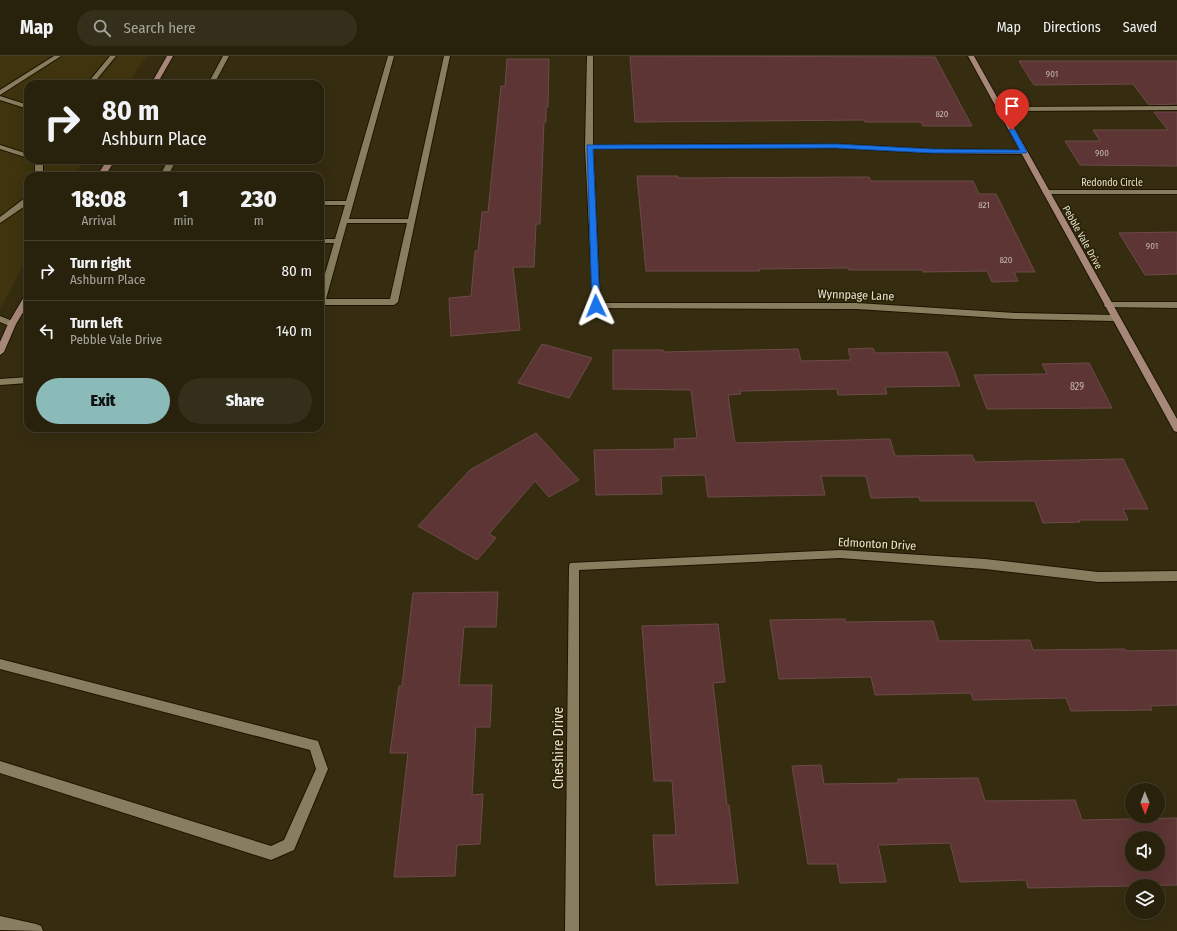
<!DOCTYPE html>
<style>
:root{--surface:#28220d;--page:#342f1b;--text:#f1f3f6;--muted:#a5a49d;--line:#443f2e;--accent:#8bbbb9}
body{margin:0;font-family:"Fira Sans Condensed",sans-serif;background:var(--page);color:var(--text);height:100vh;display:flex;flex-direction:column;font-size:15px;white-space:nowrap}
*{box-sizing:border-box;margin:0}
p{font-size:13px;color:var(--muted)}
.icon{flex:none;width:22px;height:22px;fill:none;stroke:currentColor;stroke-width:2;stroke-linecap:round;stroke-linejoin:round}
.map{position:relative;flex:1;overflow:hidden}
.drawer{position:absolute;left:24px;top:116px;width:300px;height:260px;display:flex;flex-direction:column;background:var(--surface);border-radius:12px;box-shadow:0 4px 16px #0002,0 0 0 1px var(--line)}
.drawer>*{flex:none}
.top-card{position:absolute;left:24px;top:24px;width:300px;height:84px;border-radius:12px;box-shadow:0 4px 16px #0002,0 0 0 1px var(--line);background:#28220d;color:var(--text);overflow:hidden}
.needle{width:26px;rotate:179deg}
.buttons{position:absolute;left:1125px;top:727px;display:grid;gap:8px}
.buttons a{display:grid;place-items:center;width:40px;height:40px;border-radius:50%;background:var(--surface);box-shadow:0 4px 16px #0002,0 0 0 1px var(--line);font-size:20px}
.pin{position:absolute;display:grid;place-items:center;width:34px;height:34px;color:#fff;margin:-41px -17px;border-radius:50% 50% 50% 0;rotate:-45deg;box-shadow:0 0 4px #0007}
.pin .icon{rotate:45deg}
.me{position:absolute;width:44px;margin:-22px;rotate:358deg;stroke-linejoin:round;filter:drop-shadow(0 0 3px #0008)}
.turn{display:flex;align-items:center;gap:14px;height:84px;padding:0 12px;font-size:18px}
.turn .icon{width:52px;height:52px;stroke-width:2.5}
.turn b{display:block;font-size:28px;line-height:34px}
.eta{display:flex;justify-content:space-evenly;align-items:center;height:68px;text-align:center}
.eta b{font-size:24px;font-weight:800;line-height:28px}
.cta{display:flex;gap:8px;margin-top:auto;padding:8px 12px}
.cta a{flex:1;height:46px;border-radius:24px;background:var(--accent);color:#111;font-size:16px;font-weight:800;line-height:46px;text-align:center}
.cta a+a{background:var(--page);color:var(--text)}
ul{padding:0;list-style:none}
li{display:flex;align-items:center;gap:12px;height:60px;padding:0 12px;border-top:1px solid var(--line)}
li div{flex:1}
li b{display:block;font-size:15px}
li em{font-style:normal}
header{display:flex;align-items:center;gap:24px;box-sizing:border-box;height:56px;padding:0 20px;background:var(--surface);border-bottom:1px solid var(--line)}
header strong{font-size:19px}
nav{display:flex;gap:22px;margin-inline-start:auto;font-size:14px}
.search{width:280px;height:36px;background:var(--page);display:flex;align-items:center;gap:10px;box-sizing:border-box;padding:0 14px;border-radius:22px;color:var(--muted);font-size:15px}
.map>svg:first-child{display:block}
.built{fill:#3f340e}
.building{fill:#5c3534;stroke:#6c4b49;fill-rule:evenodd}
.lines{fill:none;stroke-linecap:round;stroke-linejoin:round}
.lane-casing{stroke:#1e1500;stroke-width:2}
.street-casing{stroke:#1e1500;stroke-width:2}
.secondary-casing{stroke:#1e1500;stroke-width:2}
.lane{fill:#887e5f;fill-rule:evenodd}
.street{fill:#887e5f;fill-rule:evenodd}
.secondary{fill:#a78778;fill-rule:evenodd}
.route{fill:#1a73e8;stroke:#114b97}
.labels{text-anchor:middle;stroke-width:3.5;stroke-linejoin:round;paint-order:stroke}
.far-number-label{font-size:9px;fill:#c4b7aa}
.far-street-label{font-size:10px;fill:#e7e2d1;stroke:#2c2306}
.number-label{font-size:10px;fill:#c4b7aa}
.street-label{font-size:12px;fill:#e7e2d1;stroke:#2c2306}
.near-street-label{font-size:14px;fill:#e7e2d1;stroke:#2c2306}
</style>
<header>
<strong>Map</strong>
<div class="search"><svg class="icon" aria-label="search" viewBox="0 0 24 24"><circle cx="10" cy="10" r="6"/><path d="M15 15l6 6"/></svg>Search here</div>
<nav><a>Map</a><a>Directions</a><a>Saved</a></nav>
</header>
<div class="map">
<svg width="1177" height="875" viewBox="0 0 1177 875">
<rect width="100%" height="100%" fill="#362d11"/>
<path class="built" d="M0,0H148L138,12L129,28H28V104H84L75,120H28V200L0,253Z"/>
<g class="building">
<path d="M630,0L935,1L972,70H923L921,66H865L864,64L635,66Z"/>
<path d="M507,3H549L548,51H546V66H544L540,168H536L534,211H513L520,274L451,280L449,242L471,240L475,195H478L482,156H488L501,30H505Z"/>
<path d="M1019,5H1177V48L1149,49L1133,28L1034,29Z"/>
<path d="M1154,56H1177V110L1080,109L1065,85H1100L1093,74H1168Z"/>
<path d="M637,120H678V122L869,121L871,125H973L979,138H996L1035,216H1014L1018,225L992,226L987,215L923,216V214H849L848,212L759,213L760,215H646Z"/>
<path d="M1177,176V218L1145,219L1119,177Z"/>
<path d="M542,288L592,302L569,342L518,327Z"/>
<path d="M873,292L875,297L947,296L960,330L885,331L887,338L838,339L837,333L740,335L741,338L728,339L735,387L890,383L895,400L972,399L975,406L1123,403L1148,453H1123L1128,464H1079L1080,466L1043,467L1035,445H920L919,441L871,442L866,420H821L825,439L708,441L705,419L661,420L662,438L596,439L594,394L675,393L674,383L697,382L691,334L613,333V294H663V296L798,293L801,305L851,304L848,293Z"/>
<path d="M1089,307L1112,352L987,353L974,319L1047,318L1042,308Z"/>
<path d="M536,377L579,424L549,441L535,425L489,478L496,482L477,504L418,470L470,414Z"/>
<path d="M498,536L496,571H464L459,629H492L490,671H476L472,739L483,738L480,788L457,789L455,820L394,821L408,697H390L399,630H402L413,537Z"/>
<path d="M845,563V566L933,565L939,585L1030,584L1033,594L1125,593L1126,595L1177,594V649L1150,650L1152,654L1071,655L1066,642L973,644L971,637L875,639L871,621L779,623L770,564Z"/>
<path d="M718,568L725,626L713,627L727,749H729L738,827L656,829L653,779H676L672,725H654L642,570Z"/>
<path d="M821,709L824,728L898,727V723L978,722L985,745L1075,744L1082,764L1177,762V829L1028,832L1026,824L960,826L950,787L878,789L886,826L840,827L837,808H808L792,710ZM1132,782H1158V808H1132Z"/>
</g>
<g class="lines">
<g class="lane-casing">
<g id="lane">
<path d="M54,0H61L0,39V34Z"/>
<path d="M110,0H116L93,28H87Z"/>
<path d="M223,0H229L214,28H208Z"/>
<path d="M388,0H394L349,163H408L444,0H450L398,246L394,249H321L320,235L334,187H320V183H335L345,149H320V145H346ZM347,167H407L390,243H326Z"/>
<path d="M0,40L28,49V53L0,44Z"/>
<path d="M1177,50V54L1000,55L997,53L1000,51Z"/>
<path d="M0,89L28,98V102L0,93Z"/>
<rect x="35" y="104" width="8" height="16"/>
<path d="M168,104H176L168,120H160Z"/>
<path d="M25,142H28V148L0,167V161Z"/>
<path d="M1108,246H1177V252L1105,251L1104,249Z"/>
<path d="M0,260L15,266L16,268L12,271L0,266Z"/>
<path d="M28,321V327L0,329V323Z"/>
<path d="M0,603L318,685L328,713L294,794L271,804L0,717V705L271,790L284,784L316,713L310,694L0,613Z"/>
<path d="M0,860L36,868L41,870L43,875L0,874Z"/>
</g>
</g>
<g class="street-casing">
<g id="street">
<path d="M587,0H593V89L836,88L932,93L1024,94L1028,96L1024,98L932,97L836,92L593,93L600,247H857L1015,257L1115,259L1119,262L1115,265L1015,263L857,253L593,252L585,91Z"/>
<path d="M1043,134H1177V138H1046L1042,136Z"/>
<path d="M840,494L985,503L1098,516L1177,515V525L1098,526L985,513L840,502L579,514V875H565L569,510L570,507Z"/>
</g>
</g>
<g class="secondary-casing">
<g id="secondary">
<path d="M167,0H173L157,28H151Z"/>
<path d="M968,0H974L1177,363V376L1174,375Z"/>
<path d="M107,104H115L105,120H97Z"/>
<path d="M28,238V248L16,268L4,296L0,299V286L8,268L25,239Z"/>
</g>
</g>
<use href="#lane" class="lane"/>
<use href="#street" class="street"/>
<use href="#secondary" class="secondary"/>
</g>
<path class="route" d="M1012,72L1015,74L1027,96L1026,97H932L836,92L593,93L600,250L596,253L592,250L587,89L836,88L932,93L1020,94L1009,74Z"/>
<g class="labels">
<g class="far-number-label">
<text x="1052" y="21">901</text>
<text x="942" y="61">820</text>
<text x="1102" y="100">900</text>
<text x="984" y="152">821</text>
<text x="1152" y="193">901</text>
<text x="1006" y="207">820</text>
</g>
<g class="far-street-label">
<text x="1112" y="130">Redondo Circle</text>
<text transform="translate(1083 181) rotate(61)" y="4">Pebble Vale Drive</text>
</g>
<g class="number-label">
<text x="1077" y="334">829</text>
</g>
<g class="street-label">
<text transform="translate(856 239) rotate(2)" y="4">Wynnpage Lane</text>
<text transform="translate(877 488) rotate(3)" y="4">Edmonton Drive</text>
</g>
<g class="near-street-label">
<text transform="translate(558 692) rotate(-90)" y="5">Cheshire Drive</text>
</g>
</g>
</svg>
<div class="buttons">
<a><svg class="needle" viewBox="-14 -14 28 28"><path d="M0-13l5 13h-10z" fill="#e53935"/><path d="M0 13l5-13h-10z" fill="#a5a49d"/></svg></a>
<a><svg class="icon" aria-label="sound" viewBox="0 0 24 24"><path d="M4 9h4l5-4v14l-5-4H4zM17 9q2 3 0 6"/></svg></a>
<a><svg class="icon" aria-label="layers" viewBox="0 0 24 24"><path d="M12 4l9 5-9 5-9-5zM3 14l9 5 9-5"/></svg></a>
</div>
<div class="pin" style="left:1012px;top:74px;background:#d93025"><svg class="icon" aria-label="arrive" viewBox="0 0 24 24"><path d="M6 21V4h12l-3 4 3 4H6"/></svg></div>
<svg class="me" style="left:596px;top:250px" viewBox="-20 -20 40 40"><path d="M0-17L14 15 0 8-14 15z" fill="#1a73e8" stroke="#fff" stroke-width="4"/></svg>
<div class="top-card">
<div class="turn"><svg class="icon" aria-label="right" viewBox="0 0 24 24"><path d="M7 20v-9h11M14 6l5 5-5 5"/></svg><div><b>80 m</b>Ashburn Place</div></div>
</div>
<section class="drawer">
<div class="eta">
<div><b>18:08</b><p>Arrival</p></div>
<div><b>1</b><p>min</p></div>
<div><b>230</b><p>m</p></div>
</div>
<ul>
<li><svg class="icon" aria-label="right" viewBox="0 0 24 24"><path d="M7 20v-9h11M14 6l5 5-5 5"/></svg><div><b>Turn right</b><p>Ashburn Place</p></div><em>80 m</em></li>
<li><svg class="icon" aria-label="left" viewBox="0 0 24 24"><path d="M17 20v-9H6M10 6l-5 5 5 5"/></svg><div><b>Turn left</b><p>Pebble Vale Drive</p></div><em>140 m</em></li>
</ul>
<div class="cta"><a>Exit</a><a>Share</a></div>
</section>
</div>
